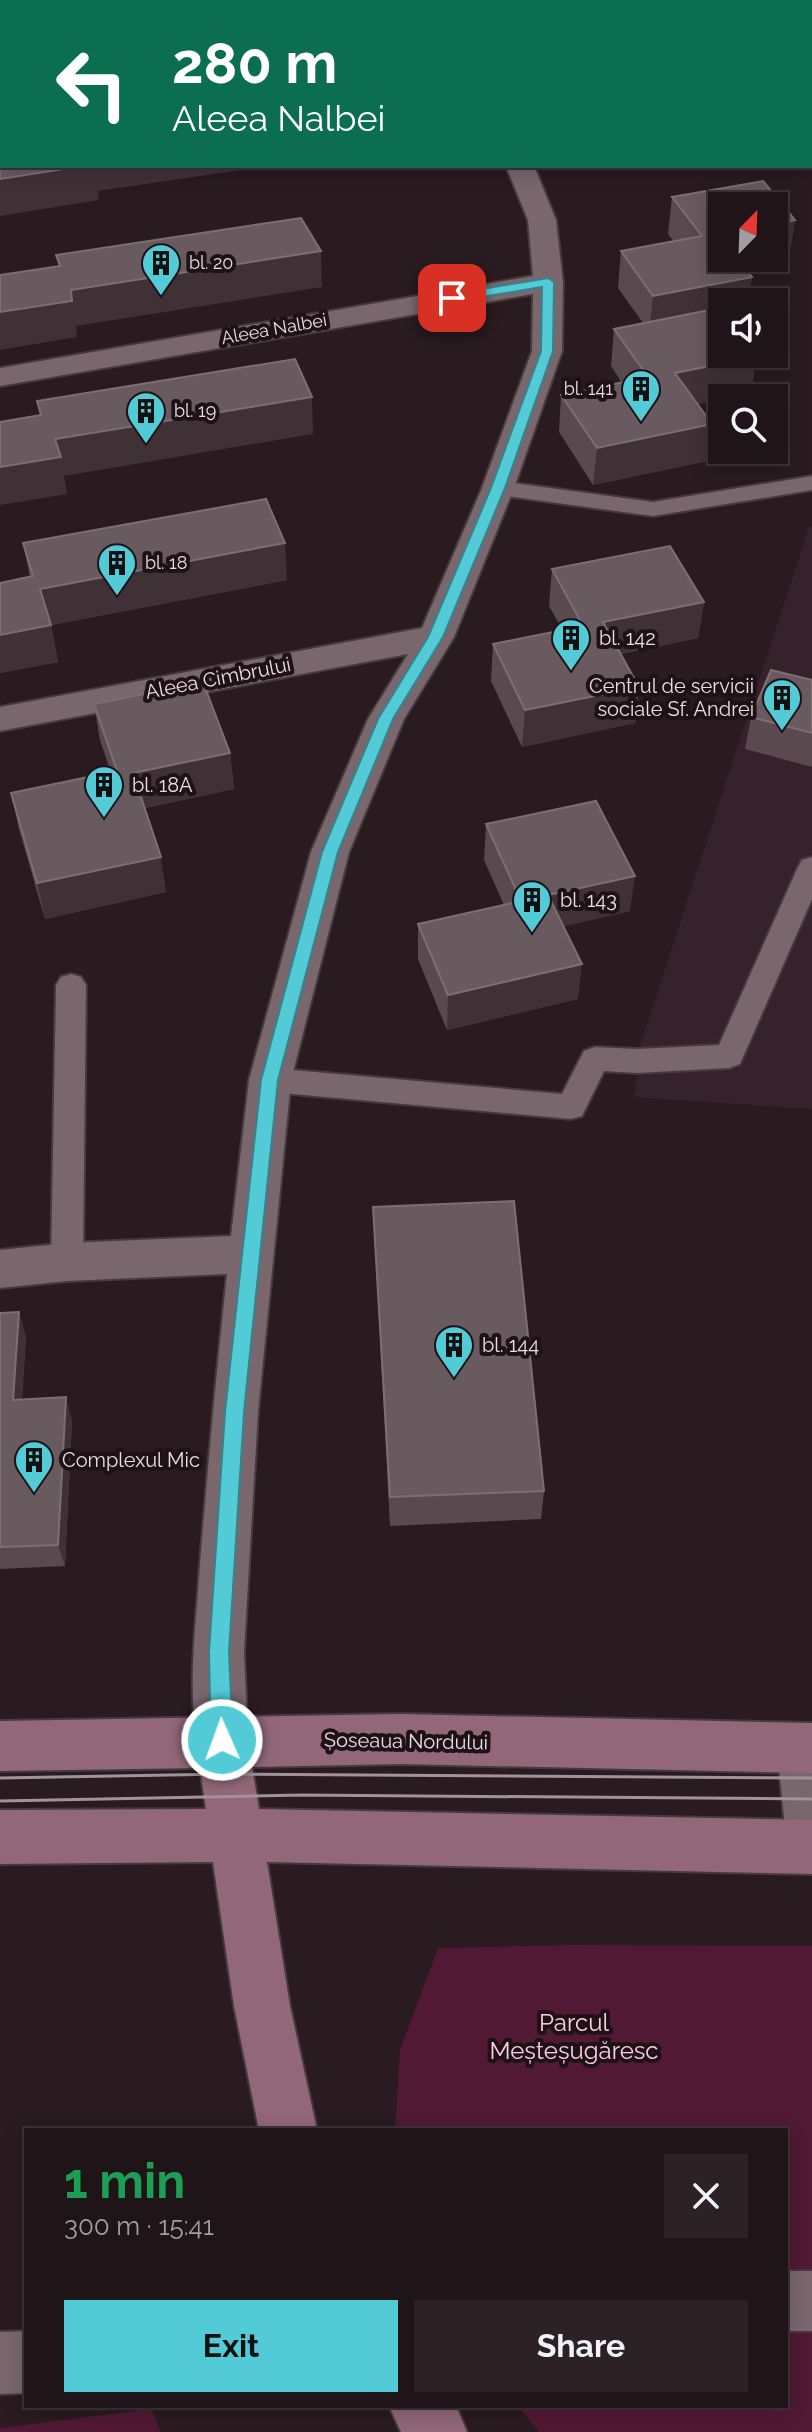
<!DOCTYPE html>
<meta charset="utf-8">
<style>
:root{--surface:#1f1418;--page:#2c2125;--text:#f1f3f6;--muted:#a19ea2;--line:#3c3337;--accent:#52cbd7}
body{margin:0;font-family:Raleway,sans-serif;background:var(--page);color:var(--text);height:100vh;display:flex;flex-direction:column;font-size:30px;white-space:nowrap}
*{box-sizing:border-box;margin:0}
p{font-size:26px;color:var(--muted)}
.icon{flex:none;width:44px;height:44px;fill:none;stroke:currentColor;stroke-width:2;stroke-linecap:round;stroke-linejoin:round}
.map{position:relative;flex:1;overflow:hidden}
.sheet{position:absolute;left:24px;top:2128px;width:764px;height:280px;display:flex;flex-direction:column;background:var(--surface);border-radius:0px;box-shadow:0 4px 20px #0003,0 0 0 2px var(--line)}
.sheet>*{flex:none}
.guide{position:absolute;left:0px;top:0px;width:812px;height:168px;box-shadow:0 4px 20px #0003,0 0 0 2px var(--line);background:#0b6e4f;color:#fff;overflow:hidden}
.needle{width:52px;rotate:23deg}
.fabs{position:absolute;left:708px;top:192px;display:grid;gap:16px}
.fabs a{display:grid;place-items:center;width:80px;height:80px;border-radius:0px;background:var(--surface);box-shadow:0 4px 20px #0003,0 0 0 2px var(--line);font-size:40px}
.pin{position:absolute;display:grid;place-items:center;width:68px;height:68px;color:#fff;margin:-34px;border-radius:16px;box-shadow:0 4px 12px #0006}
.me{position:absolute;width:88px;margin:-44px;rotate:358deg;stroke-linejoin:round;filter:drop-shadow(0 0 6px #0008)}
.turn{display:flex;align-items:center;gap:28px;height:168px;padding:0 40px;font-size:36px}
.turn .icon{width:104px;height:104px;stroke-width:2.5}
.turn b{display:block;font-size:56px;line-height:68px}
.round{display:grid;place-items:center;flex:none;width:84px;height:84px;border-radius:0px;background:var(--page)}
.summary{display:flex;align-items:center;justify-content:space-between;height:136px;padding:0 40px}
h1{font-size:48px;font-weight:700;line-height:60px;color:#1e9e55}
.cta{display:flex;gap:16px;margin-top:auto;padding:16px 40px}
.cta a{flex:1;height:92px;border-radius:0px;background:var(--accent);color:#111;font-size:32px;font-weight:700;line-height:92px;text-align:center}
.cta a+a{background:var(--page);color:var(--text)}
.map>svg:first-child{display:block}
.built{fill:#36222a}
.green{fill:#511934}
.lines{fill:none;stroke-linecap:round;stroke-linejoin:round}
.lane-casing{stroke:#453a3e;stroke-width:4}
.street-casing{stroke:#453a3e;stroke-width:4}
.secondary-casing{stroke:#453a3e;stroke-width:4}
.lane{fill:#79676d;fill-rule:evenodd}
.street{fill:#79676d;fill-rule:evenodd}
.secondary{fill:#926778;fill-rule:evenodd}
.tram{stroke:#a09499;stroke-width:3}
.wall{fill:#5a4a50}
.shaded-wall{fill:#403136}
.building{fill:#695a60;stroke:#7d6e74;stroke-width:2}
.route{fill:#52cbd7;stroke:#35848c;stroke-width:2}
.labels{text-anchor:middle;stroke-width:8;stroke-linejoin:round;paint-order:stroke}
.far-poi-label{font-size:18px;fill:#e8dde1;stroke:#1f1217;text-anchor:start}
.far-street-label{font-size:18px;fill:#e8dde1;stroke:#1f1217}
.poi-label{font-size:20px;fill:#e8dde1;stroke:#1f1217;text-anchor:start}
.street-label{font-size:20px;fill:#e8dde1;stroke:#1f1217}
.near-park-label{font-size:24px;fill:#fdcddf;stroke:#1f1217}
</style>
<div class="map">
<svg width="812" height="2432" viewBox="0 0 812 2432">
<rect width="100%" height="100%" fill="#291b20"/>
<path class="built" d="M809,527H812V1109L634,1097L640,1046Z"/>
<g class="green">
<path d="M573,1945L812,1946V2432H539L518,2406H786V2130H395L400,2050L438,1948Z"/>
<path d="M151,2409L161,2432H0V2428Z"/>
</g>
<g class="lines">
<g class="lane-casing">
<g id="lane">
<path d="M812,476V490L653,516L498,495L490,493L486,488L490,483L498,481L653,502Z"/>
<path d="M812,857V899L740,1064L729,1068L637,1073L604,1071L582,1116L571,1119L270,1092L259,1088L255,1080L259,1072L270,1068L562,1094L584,1051L595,1047L637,1049L719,1045L798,867L802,860Z"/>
<path d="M71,974L81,977L86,985L83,1262L78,1272L67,1276L56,1272L51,1262L56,985L61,977Z"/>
<path d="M796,1730L809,1735L812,1741V1864L806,1866L792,1861L787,1847L777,1748L783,1735Z"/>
</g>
</g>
<g class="street-casing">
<g id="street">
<path d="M371,0H397L399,2H373Z"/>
<rect x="0" y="102" width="2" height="16"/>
<path d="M506,166H534L556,220L563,282L562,351L514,488L454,637L404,719L349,852L291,1080L258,1412L244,1652L248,1740L240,1758L222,1765L204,1758C184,1712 196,1627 199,1577C207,1475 216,1375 227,1274L67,1281L0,1288V1250L67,1243L231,1236L249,1080L311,852L368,719L408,654L0,731V707L422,628L482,488L532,351L533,294L0,386V368L533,276L528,220Z"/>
<rect x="786" y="2271" width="26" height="60"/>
<path d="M26,2331V2393L0,2394V2332Z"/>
</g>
</g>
<g class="secondary-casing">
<g id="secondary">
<path d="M401,1714L812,1723V1773L401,1764L252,1767L259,1809L812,1820V1874L267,1862L290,2006L317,2130H259L234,2006L213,1862L0,1864V1810L206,1809L200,1768L0,1771V1721Z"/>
<path d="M389,2406H456L467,2432H401Z"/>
</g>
</g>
<use href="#lane" class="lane"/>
<use href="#street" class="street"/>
<use href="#secondary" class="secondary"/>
<g class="tram">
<path d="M0,1778L227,1774L812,1778"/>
<path d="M0,1801L301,1795L812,1799"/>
</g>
</g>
<g class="wall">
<path d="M672,197L795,220L789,257L743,266L752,277L748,302H722V354L756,357L751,394L729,398H722V399L698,404L712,424L707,461L593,485L559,432L561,395L622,383L611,366L614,329L643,323L618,288L621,251L674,242L668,234Z"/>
<path d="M23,543L287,580L51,625L58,662L0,673V583L30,577Z"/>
<path d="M552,569L704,602L698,638L621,654L639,687L635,723L522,747L491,681L493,644L563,631L549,606Z"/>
<path d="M812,680V767L745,749L751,717Z"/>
<path d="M94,704L230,753L234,789L145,808L166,892L45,919L19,829L11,793L111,773L100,740Z"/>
<path d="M486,824L630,911L563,926L578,999L447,1030L418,959V924L504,905L484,860Z"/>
<path d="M373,1207L544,1491L541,1519L390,1526Z"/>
<path d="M0,1313L26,1336L22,1399L72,1420L65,1566L0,1569Z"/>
</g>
<g class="shaded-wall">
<path d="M202,0H244V2H187Z"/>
<path d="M2,34V70L0,71V35Z"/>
<path d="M83,166H268L98,191L99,200L0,216V179Z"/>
<path d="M795,220L789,257L714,271L719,235L722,234V258H774V224Z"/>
<path d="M321,251L322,287L76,326L77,337L0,350V312L71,290Z"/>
<path d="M752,277L748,302H722V318L649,332L653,296Z"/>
<path d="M756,357L751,394L729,398H722V399L671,410L675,373Z"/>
<path d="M312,397L313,434L64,476L67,494L0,505V467L55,439Z"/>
<path d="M712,424L707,461L593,485L597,448Z"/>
<path d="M285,543L287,580L46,626L40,589Z"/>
<path d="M704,602L698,638L599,658L603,622Z"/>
<path d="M51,625L58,662L0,673V635Z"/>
<path d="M639,687L635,723L522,747L525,710Z"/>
<path d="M230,753L234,789L138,809L133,773Z"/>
<path d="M161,857L166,892L45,919L37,883Z"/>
<path d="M635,876L630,911L545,931L548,895Z"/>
<path d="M582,964L578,999L447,1030L448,995Z"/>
<path d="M19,1312L26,1336L20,1423L13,1400Z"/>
<path d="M66,1397L72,1420L65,1566L58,1545Z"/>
</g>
<g class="building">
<path d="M23,0H202L187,2H24Z"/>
<path d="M2,5V34L0,35V6Z"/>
<path d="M0,146H2V166H83L0,179Z"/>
<path d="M763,181L795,220L774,224V206H722V234L719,235L722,239V258H737L752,277L653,296L621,251L702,236L672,197Z"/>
<path d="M301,218L321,251L71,290L72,301L0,312V275L60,266L56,255Z"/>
<path d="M720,308L722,312V354H754L756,357L675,373L712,424L597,448L561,395L648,377L614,329Z"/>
<path d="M295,359L312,397L55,439L61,457L0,467V422L41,415L37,401Z"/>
<path d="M266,499L285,543L40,589L51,625L0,635V583L33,576L23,543Z"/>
<path d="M670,546L704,602L603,622L639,687L525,710L493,644L583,626L552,569Z"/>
<path d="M771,670L812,680V733L751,717Z"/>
<path d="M203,682L230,753L133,773L161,857L37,883L11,793L117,771L94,704Z"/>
<path d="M596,801L635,876L548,895L582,964L448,995L418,924L521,901L486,824Z"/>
<path d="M514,1201L544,1491L390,1497L373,1207Z"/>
<path d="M19,1312L13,1400L66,1397L58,1545L0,1547V1313Z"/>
</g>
<path class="route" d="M548,278L554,282L553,351L505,488L443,637L393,719L338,852L278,1080L244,1412L229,1652L233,1740L230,1747L222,1750L215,1747L211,1740L209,1652L225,1412L261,1080L322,852L378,719L428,637L491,488L541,351L542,287L452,302L446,298L452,294Z"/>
<defs>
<g id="building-pin" transform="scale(2)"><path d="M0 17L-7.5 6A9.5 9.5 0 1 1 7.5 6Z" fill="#52cbd7" stroke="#1f1217"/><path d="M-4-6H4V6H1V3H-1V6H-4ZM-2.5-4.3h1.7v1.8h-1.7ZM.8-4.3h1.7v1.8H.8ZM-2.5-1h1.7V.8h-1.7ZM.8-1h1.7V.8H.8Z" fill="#111"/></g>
</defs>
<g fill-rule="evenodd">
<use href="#building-pin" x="161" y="263"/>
<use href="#building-pin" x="641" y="389"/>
<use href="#building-pin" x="146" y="411"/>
<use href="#building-pin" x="117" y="563"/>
<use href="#building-pin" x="571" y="638"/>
<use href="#building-pin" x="782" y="698"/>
<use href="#building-pin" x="104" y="785"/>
<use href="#building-pin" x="532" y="900"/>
<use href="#building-pin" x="454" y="1345"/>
<use href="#building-pin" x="34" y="1460"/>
</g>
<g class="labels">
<g class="far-poi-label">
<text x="189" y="269">bl. 20</text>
<text x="613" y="395" text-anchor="end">bl. 141</text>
<text x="174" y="417">bl. 19</text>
<text x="145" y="569">bl. 18</text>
</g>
<g class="far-street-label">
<text transform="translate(274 329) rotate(-10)" y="6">Aleea Nalbei</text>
</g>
<g class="poi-label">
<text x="599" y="645">bl. 142</text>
<text x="754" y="693" text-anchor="end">Centrul de servicii<tspan x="754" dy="23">sociale Sf. Andrei</tspan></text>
<text x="132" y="792">bl. 18A</text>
<text x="560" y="907">bl. 143</text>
<text x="482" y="1352">bl. 144</text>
<text x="62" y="1467">Complexul Mic</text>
</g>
<g class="street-label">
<text transform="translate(218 678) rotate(-11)" y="7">Aleea Cimbrului</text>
<text transform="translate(406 1741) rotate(1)" y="7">Șoseaua Nordului</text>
</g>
<g class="near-park-label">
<text x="574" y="2031">Parcul<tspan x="574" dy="28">Meșteșugăresc</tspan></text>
</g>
</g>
</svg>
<div class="fabs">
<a><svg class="needle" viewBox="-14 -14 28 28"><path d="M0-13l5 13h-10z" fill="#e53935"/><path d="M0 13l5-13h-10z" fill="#a19ea2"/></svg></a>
<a><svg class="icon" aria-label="sound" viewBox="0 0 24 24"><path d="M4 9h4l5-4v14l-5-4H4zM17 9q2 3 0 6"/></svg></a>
<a><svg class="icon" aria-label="search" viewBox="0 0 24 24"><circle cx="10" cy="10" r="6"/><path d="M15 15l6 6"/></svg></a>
</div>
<div class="pin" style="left:452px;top:298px;background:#d93025"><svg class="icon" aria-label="arrive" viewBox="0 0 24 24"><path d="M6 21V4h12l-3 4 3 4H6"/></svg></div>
<svg class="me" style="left:222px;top:1740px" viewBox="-20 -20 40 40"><circle r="17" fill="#52cbd7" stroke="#fff" stroke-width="3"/><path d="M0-11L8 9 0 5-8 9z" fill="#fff"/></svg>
<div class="guide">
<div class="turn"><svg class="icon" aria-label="left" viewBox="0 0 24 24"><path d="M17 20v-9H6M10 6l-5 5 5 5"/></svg><div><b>280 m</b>Aleea Nalbei</div></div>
</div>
<section class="sheet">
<div class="summary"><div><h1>1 min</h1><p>300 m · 15:41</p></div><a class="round"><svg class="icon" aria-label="close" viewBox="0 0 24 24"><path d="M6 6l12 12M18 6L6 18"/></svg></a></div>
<div class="cta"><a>Exit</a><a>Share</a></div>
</section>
</div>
